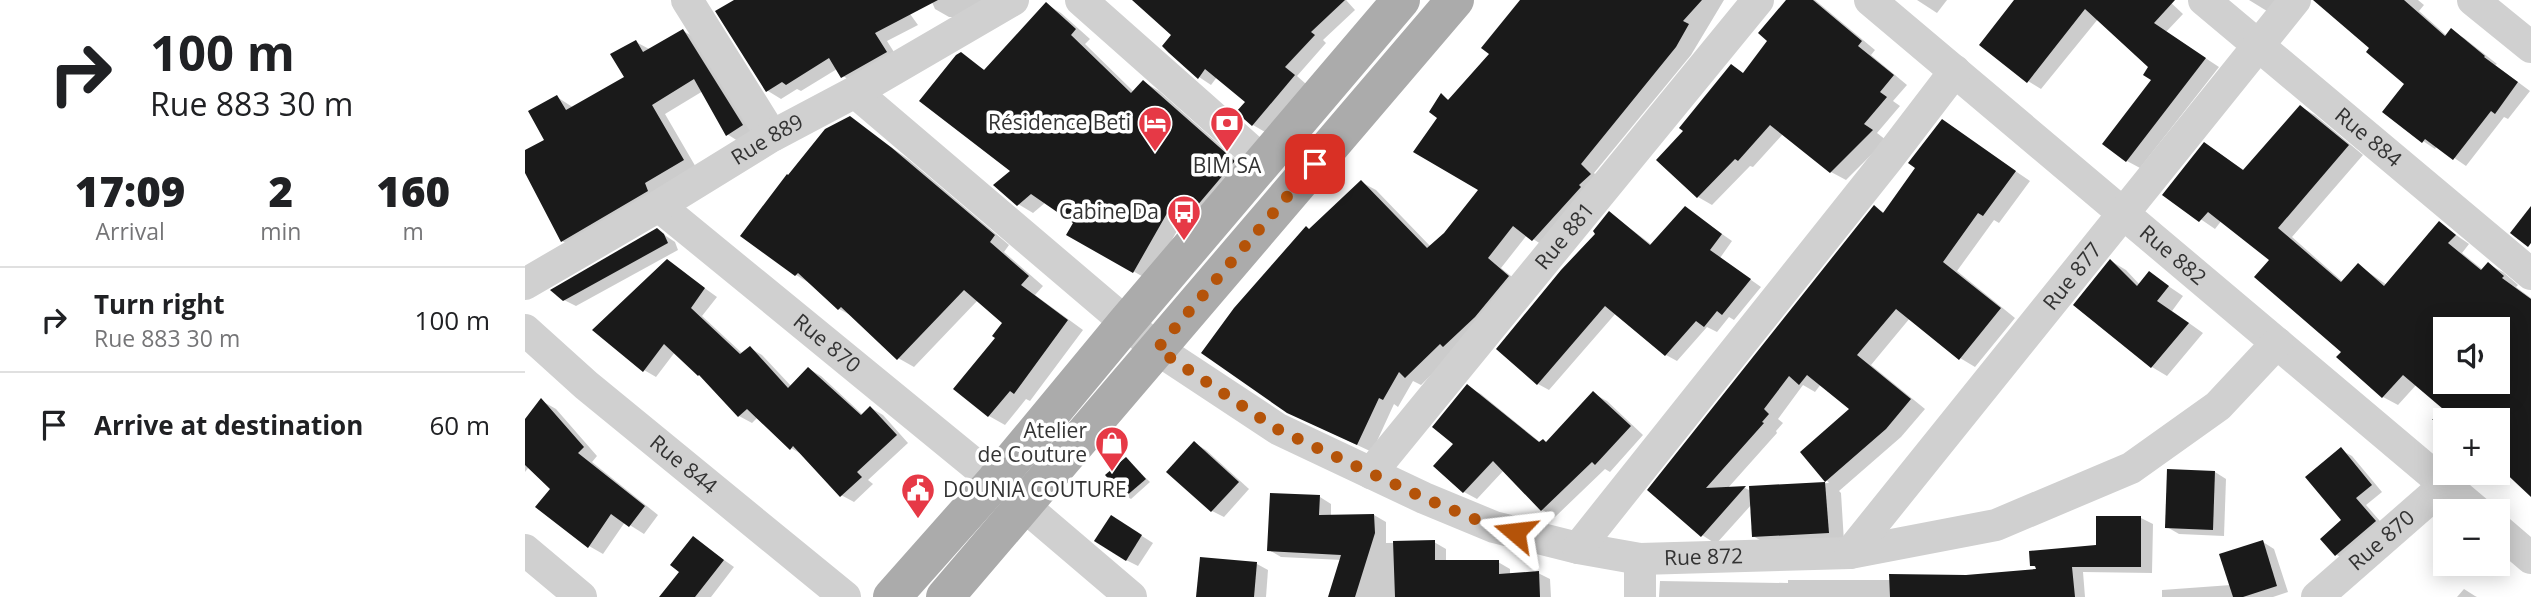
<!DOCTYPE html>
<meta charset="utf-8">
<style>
:root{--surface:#fff;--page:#f2f2f2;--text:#202124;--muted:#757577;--line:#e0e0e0}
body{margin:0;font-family:"Open Sans",sans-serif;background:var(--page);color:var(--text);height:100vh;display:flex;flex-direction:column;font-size:26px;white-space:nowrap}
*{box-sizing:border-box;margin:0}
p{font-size:23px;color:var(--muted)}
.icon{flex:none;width:38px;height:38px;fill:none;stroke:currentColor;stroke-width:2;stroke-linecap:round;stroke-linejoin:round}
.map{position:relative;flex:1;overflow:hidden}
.sheet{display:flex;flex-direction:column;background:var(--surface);width:525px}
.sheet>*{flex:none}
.banner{background:#fff;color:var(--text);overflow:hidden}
.controls{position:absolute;left:1908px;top:317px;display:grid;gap:14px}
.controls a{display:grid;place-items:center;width:77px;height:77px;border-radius:0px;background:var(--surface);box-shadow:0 4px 18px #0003;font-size:35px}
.pin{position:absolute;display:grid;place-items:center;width:60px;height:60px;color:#fff;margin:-30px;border-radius:14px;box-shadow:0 4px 10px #0006}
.me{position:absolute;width:77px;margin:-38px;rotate:287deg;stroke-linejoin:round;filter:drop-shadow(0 0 5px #0008)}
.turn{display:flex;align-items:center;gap:24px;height:147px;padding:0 35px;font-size:32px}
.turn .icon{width:91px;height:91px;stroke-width:2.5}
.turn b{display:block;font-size:49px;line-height:60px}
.eta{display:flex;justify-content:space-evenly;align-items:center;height:119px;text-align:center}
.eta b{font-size:42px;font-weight:800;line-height:49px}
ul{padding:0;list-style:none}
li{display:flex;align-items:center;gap:21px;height:105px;padding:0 35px;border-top:2px solid var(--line)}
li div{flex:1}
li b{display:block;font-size:26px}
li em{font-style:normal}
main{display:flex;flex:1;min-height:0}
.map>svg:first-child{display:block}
.shadow{fill:#0003;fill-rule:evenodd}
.building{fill:#1a1a1a;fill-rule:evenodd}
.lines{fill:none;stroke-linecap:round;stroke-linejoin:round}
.street{stroke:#d0d0d0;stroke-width:32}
.primary{stroke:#ababab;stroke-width:38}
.route{stroke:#b45309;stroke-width:12;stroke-dasharray:0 21.6}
.labels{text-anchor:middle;stroke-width:7;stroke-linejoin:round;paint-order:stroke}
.poi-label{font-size:21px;fill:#333;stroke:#fff;text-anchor:end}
.street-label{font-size:21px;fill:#333;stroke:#fff}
</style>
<main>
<section class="sheet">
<div class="banner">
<div class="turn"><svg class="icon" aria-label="right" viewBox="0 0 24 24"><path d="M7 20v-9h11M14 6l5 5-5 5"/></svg><div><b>100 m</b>Rue 883 30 m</div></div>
</div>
<div class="eta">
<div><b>17:09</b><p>Arrival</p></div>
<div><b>2</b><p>min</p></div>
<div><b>160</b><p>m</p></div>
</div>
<ul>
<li><svg class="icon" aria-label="right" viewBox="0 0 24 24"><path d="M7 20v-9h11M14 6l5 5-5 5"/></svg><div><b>Turn right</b><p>Rue 883 30 m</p></div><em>100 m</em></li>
<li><svg class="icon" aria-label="arrive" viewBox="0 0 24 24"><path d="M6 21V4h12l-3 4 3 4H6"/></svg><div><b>Arrive at destination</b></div><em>60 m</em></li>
</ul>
</section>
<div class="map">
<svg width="2006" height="597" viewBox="0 0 2006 597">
<rect width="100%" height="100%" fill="#fff"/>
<g class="shadow">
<path d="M213,0H375L393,25L362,41L374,60L331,84L318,76L312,69L276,91L272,89L256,99L243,91L193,11Z"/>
<path d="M406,0H466L432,17H424L410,9Z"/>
<path d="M610,0H821L830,10L798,40L801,43L772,76L781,84L740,132L728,125L722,102L692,77L686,85L674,77L648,34Z"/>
<path d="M997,0H1199L1166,55L1069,173L1079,183L1022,248L1002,235L976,268L997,285L896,385L888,381L873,407L869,404L847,452L779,420L784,231L836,182L851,190L906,247L920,234L955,189L915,118L916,96L924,100L966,54Z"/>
<path d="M1263,0H1290L1350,50L1346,55L1382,85L1368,101L1375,106L1352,133L1361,140L1321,180L1306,172L1258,134L1228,167L1225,166L1187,205L1173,197L1220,74L1245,40Z"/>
<path d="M1392,0H1422L1412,13Z"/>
<path d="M1491,0H1643L1658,14L1641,32L1694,67L1615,168L1602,161L1628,79L1625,67L1573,19L1516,89L1503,81Z"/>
<path d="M1724,0H1761L1750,16Z"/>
<path d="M1800,0H1893L1899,5L1894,11L1922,36L1927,31L1939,38L1972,64L1970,65L2005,91L1983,119L1979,117L1941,166L1912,146L1910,149L1898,141L1881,84Z"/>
<path d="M521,4L536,13L565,39L560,44L609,92L619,82L634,91L724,171L676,227L660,217L624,280L543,235L550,223L521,202L508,213L493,204L488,171L443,60L461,71Z"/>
<path d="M158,31L173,39L232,133L216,143L202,134L178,91L140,114L172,169L51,249L37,241L0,170V152L21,141L32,97L49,108L102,78L111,42L126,50Z"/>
<path d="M1776,107L1790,115L1838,155L1767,237L1818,282L1833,265L1862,285L1914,223L1944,244L1937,253L1958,270L1963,264L1978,272L1993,285L1991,287L2006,298V492L1972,420H1920V427L1911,419L1920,409L1892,384L1873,405L1858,397L1818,352L1747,260L1697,220L1690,229L1639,194L1680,144L1720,171ZM1920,329H1972V382H1920Z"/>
<path d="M325,118L383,159L484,245L479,252L518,286L510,295L558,330L505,401L501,399L480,425L464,416L431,389L472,338L479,323L453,300L389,367L373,358L331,318L314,309L286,284L271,275Z"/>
<path d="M1417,121L1505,181L1474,223L1469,220L1432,271L1490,318L1450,367L1435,358L1385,318L1346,365L1400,409L1376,437L1314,491L1316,493L1319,542L1245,546L1228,536L1227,504L1191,544L1177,535L1125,490L1350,208L1360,213L1392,167ZM1296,384L1327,409L1277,452L1304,483L1226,487V491L1220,488L1202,489L1252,433L1251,431L1258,423L1253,419L1278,385L1290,392Z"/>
<path d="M1160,208L1207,241L1195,258L1236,287L1209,320L1204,317L1192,332L1182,327L1152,361L1141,355L1091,313L1024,390L1013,384L1073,233L1085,213L1127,245Z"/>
<path d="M132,230L150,242L153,250L51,306L39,300Z"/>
<path d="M142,261L192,297L177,316L218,354L225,348L237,355L267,387L284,369L296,376L338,415L346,408L358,415L383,443L343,480L348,484L329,502L316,495L278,455L266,448L233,417L227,423L214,416L179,378L150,352L131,377L119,370Z"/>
<path d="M1586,261L1601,270L1615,285L1624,273L1658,296L1647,311L1678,333L1642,376L1627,367Z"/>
<path d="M943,387L956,394L1016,443L1023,444L1069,394L1082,401L1118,435L1085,472L1080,469L1030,517L1017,510L979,470L952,499L939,492L931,444Z"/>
<path d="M17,401L31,409L72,456L67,462L133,515L119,534L100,522L78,554L64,546L27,489L4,467L0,472V422Z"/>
<path d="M669,443L681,450L724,489L699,517L687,511L643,472Z"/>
<path d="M1816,450L1827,456L1857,492L1841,505L1861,528L1823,562L1812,555L1798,539L1819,520Z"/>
<path d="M601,459L625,482L606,499L601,496Z"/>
<path d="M1690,472L1701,479L1699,536L1654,534L1642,527Z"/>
<path d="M795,497L806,504V516L849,515L861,522V543L909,542L921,549V562H973L985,569V575L1013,573L1025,579L1026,597H805L817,560L756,557L744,550Z"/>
<path d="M1616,518L1628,524L1627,573L1558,572L1560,597H1134L1135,581L1263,583V580H1366L1441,577L1515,570L1507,565L1572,546Z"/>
<path d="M598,524L628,543L613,566L601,560Z"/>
<path d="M168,538L209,567L186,597H137L156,572Z"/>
<path d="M1738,542L1749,549L1763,592L1748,597H1637V590L1706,585Z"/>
<path d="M732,564L743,570L741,597H672Z"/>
<path d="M1939,589L1950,596L1952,597H1932Z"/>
</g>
<g class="building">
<path d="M209,0H413L350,33L362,52L316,78L304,58L261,85L257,82L241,92L190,11Z"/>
<path d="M607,0H820L786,32L790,35L760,67L770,75L727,126L711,112L720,102L680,69L673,79L644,53L637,46L646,35Z"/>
<path d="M995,0H1177L1158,21L1164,24L1151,47L1056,164L1066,174L1054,185L1056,187L1007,241L988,226L963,258L984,276L950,317L918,347L915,344L880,378L874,372L858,400L854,398L832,445L762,413L676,353L709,308L781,226L784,229L836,180L902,248L919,233L953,190L888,152L912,118L904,112L916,93L923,100L964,54L956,48Z"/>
<path d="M1261,0H1288L1337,41L1333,46L1369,75L1355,92L1362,97L1339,124L1348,130L1305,173L1245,125L1213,161L1210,159L1172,198L1131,160L1158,131L1154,128L1206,64L1218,73L1242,41L1233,33Z"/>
<path d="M1489,0H1650L1629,23L1681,58L1601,162L1577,144L1626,80L1618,75L1623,67L1560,9L1502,83L1454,45Z"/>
<path d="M1788,0H1879L1920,36L1926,28L1960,56L1959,57L1993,82L1970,114L1966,111L1928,160L1900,139L1897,143L1857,112L1879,84L1841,52L1844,48Z"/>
<path d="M521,2L551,29L546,35L606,93L618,80L710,161L660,220L645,208L608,273L541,235L548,223L506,194L492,206L468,185L485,171L394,101L431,55L436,52L459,70Z"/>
<path d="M158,29L218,125L201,136L169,79L127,105L159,160L120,183L123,191L36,242L0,173V150L19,140L3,111L32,95L41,110L99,77L85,54L111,40L118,52Z"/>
<path d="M1775,105L1824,145L1753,228L1816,282L1833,263L1859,286L1914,221L1931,235L1923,243L1956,270L1963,262L1979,276L1977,278L2006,299V497L1972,465V420H1907L1918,409L1878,375L1857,398L1811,357L1816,352L1729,277L1744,260L1683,212L1674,222L1637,195L1679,142L1718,170ZM1920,329H1972V382H1920Z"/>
<path d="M325,116L367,148L470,235L465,242L504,276L496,285L543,320L489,394L485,391L463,417L428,389L470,338L467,336L477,323L439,290L372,360L316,307L313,310L273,273L270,276L215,236L262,174L263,175L300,129Z"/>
<path d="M1417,119L1491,171L1458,216L1453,213L1418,262L1476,308L1434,360L1371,309L1332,355L1386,399L1361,429L1300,482L1275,452L1324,409L1282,375L1274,385L1264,376L1239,409L1244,414L1237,422L1239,423L1181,488L1221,486L1176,537L1122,490L1349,205L1358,213L1390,168L1383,163Z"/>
<path d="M1160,206L1197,234L1185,250L1226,279L1197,315L1192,311L1179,327L1171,321L1140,356L1080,306L1012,385L971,349L1036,270L1070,234L1068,231L1084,211L1125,245Z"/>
<path d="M2006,206V243L2003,247L1985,233Z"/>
<path d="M132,228L139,234L143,243L38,301L25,290Z"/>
<path d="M142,259L180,288L166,308L215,354L225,346L263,388L283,367L336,415L345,406L372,435L332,472L337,477L315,497L268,446L265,450L222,409L213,417L174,375L173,376L139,344L118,372L67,330Z"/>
<path d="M1585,259L1612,286L1624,271L1644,286L1632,301L1664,323L1626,368L1548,305Z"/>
<path d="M942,384L1014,442L1018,439L1021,442L1068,391L1106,426L1070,465L1067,462L1016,511L968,461L938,493L908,466L928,444L907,427Z"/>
<path d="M16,398L59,447L53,453L120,506L104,527L86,514L63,548L10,507L25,489L0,465V419Z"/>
<path d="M669,441L714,482L686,512L641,472Z"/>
<path d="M1816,447L1847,485L1831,498L1851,521L1810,556L1795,539L1816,520L1780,477Z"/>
<path d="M601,457L621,479L600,497L580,475Z"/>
<path d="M1642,469L1690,471L1688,530L1640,528Z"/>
<path d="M1300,482L1304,533L1227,537L1224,486Z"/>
<path d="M745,493L795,495L794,515L849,514L850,533L830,597H803L816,555L742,551Z"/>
<path d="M586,515L617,535L601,561L569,541Z"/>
<path d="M1571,516H1616V567H1547L1550,597H1365L1364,574L1441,575L1511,569L1510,566H1505L1504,551L1571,545Z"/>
<path d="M168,536L199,560L170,597H134L154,572L145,565Z"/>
<path d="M910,540V560H974V574L1014,571L1015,597H870L868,541Z"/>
<path d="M1738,540L1752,586L1718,597H1708L1694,554Z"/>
<path d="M675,557L732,562L729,597H671Z"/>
</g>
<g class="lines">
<g class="street">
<path d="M162,0L247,136"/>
<path d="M556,0L740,163"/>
<path id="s1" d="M1345,0L1951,511"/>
<path id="s2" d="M1679,0L2006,274"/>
<path d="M1948,0L2006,47"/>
<path id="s3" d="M330,92L632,349L753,429L899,498L969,527L1053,548L1115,559L1325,553L1471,525L1606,468L1693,406L1752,343"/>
<path id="s4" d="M134,206L470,481"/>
<path id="s5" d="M0,284L127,210L247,136L330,92L488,0"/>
<path id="s6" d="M0,330L61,385L320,597"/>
<path id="s7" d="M846,473L1233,0"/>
<path d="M497,504L606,597"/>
<path d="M1972,529L2006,558"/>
<path d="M1053,548L1362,160L1430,71"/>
<path d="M0,550L56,597"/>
<path id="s8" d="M1325,553L1770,0"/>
<path d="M1115,559V597"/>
<path id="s9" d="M1792,597L1920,485"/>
</g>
<g class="primary">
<path d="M367,597L470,481L601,323L876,0"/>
<path d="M420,597L930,0"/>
</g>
</g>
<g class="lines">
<path class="route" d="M790,164L632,349L752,429L899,498L969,527L990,532"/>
</g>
<defs>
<g id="hotel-pin" transform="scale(1.75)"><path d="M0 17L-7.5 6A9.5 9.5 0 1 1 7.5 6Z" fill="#e63946" stroke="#fff"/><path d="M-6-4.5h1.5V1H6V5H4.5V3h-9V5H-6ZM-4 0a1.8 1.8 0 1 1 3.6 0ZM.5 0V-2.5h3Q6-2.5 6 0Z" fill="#fff"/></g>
<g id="bank-pin" transform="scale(1.75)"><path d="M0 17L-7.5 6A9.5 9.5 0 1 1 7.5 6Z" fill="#e63946" stroke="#fff"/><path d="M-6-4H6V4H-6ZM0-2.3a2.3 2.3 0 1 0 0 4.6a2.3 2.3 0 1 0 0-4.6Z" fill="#fff"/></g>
<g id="bus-pin" transform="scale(1.75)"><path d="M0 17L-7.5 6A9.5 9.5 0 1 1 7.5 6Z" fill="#e63946" stroke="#fff"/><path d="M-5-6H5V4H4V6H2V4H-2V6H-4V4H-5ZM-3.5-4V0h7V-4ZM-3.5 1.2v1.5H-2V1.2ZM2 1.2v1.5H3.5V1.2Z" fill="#fff"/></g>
<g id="shop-pin" transform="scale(1.75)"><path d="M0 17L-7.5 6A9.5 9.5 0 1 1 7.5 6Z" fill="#e63946" stroke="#fff"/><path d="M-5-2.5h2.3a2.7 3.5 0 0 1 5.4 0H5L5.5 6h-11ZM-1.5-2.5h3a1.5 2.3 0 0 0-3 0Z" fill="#fff"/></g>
<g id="civic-pin" transform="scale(1.75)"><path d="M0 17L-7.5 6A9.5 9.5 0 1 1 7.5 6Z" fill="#e63946" stroke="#fff"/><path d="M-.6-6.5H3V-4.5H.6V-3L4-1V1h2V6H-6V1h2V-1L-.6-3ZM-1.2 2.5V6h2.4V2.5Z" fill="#fff"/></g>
</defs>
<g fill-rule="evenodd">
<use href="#hotel-pin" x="630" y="123"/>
<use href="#bank-pin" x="702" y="123"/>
<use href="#bus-pin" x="659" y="212"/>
<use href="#shop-pin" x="587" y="443"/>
<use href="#civic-pin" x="393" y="490"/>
</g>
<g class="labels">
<g class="poi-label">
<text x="606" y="130">Résidence Beti</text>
<text x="702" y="173" text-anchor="middle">BIM SA</text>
<text x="634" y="219">Cabine Da</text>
<text x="562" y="438">Atelier<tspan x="562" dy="24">de Couture</tspan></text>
<text x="418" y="497" text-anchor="start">DOUNIA COUTURE</text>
</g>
<g class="street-label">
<text dy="7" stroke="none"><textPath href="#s2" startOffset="214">Rue 884</textPath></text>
<text dy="7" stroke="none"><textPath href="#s5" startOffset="282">Rue 889</textPath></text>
<text dy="7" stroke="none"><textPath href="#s7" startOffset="306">Rue 881</textPath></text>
<text dy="7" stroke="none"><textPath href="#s1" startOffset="396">Rue 882</textPath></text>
<text dy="7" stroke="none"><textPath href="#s8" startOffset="355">Rue 877</textPath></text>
<text dy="7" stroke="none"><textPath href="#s4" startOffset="217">Rue 870</textPath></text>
<text dy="7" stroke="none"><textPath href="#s6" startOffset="208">Rue 844</textPath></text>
<text dy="7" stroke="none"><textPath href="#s9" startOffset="86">Rue 870</textPath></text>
<text dy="7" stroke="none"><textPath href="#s3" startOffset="992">Rue 872</textPath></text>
</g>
</g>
</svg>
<div class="controls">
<a><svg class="icon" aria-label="sound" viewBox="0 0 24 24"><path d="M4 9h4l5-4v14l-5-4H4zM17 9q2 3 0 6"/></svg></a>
<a>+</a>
<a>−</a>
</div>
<div class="pin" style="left:790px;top:164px;background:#d93025"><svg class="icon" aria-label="arrive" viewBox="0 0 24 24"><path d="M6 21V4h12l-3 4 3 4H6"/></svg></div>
<svg class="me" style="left:990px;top:532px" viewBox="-20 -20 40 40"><path d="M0-17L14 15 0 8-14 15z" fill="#b45309" stroke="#fff" stroke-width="4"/></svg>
</div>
</main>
